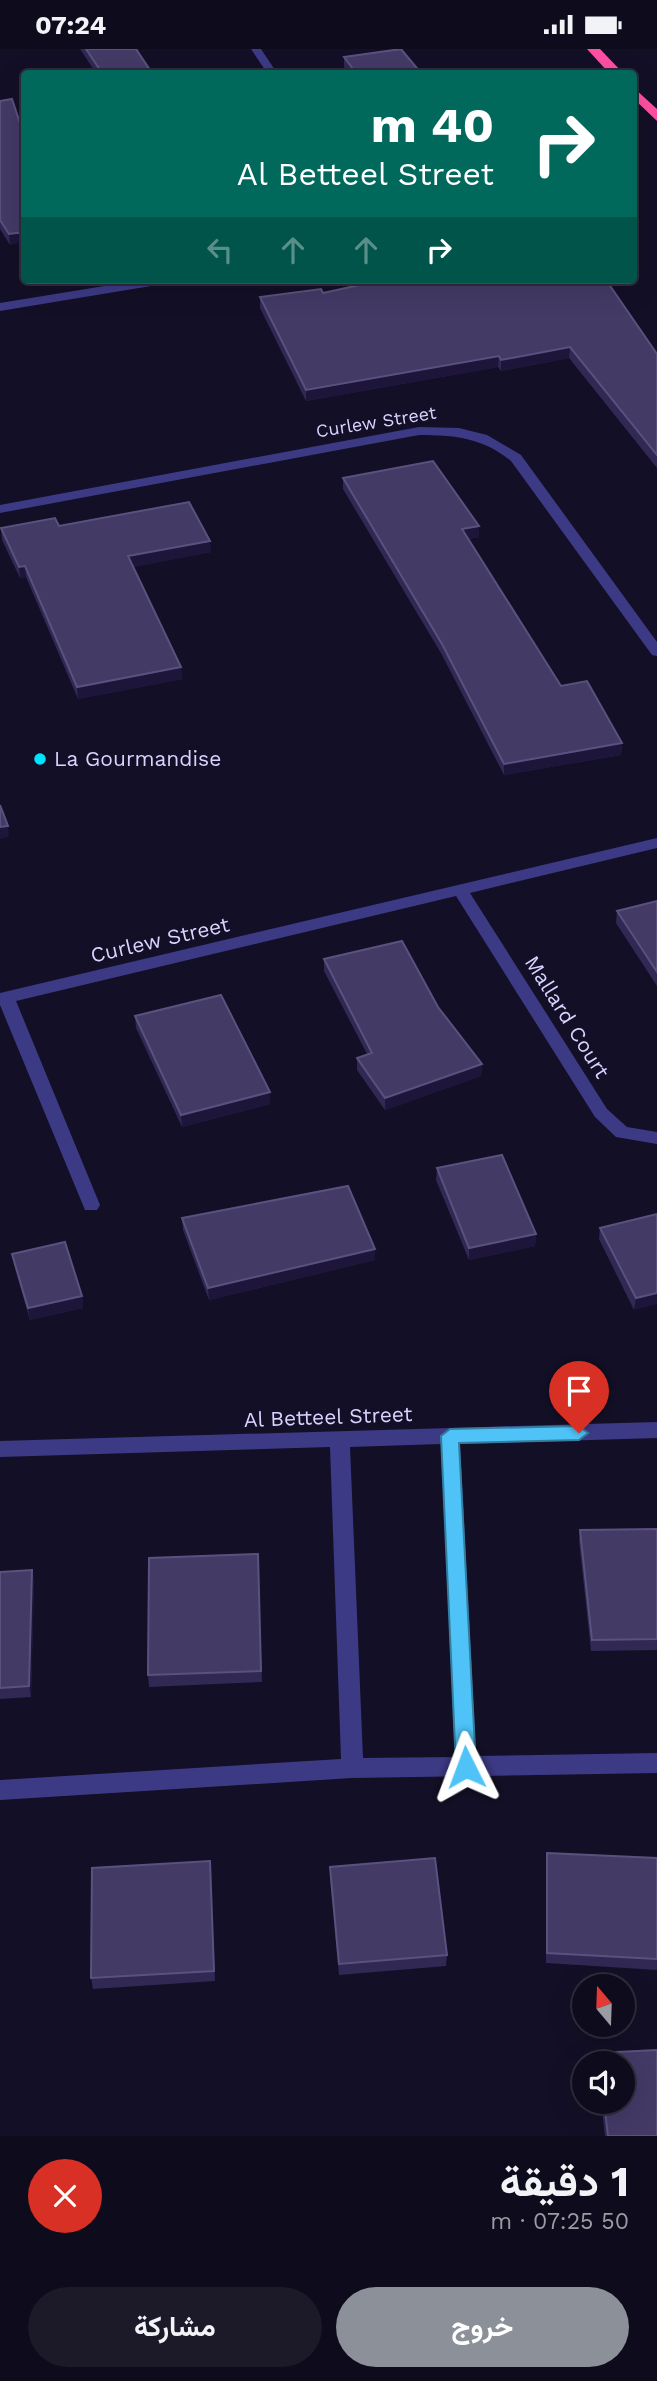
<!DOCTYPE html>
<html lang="ar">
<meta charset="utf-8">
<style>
:root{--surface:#0e0b1c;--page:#1c1929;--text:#f1f3f6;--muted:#9b9ba3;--line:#2e2b3b;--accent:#8c9099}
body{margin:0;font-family:"Work Sans",Vazirmatn,sans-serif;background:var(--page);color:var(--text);direction:rtl;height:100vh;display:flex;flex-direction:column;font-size:26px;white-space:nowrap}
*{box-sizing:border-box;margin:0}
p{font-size:23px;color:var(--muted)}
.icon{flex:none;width:38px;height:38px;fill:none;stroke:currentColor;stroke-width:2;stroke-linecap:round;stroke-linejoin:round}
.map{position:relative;height:2087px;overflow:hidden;direction:ltr}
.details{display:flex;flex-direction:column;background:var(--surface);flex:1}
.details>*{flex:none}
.top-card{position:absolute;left:21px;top:21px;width:616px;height:214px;border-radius:7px;box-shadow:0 7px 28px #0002,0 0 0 2px var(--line);direction:rtl;background:#00695c;color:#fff;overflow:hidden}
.needle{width:46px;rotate:341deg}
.fabs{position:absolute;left:572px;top:1925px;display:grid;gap:14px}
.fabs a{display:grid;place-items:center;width:63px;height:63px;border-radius:50%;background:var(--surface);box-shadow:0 7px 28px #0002,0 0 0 2px var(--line);font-size:35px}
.pin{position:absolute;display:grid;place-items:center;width:60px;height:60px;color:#fff;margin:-72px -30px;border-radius:50% 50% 50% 0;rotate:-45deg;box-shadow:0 0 7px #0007}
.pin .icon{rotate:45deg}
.me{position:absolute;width:77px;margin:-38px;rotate:357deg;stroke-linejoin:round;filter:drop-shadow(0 0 5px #0008)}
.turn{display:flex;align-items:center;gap:24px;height:147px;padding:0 28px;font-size:32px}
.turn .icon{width:91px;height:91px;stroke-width:2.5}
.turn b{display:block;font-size:49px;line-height:60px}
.lanes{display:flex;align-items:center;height:66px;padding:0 28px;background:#0003;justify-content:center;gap:35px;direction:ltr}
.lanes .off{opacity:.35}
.round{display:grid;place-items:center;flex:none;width:74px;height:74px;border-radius:37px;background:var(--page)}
.head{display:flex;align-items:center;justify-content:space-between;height:119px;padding:0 28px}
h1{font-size:42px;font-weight:700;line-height:52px}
.primary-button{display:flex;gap:14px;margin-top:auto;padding:14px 28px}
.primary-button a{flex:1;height:80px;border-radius:42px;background:var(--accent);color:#fff;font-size:28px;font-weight:700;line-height:80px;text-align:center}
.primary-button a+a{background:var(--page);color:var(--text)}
.status{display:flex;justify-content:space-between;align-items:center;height:49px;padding:0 35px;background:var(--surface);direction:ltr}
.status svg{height:19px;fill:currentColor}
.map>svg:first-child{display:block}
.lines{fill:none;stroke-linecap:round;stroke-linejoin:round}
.minor{fill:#3d3a85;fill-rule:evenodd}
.highway{fill:#ff4fa3;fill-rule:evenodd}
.wall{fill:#312854}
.shaded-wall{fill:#1d163a}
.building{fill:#433a66;stroke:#5a527e;stroke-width:2}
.route{fill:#4fc3f7;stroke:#337fa1;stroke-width:2}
.poi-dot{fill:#00e5ff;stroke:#130f26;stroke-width:2.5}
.labels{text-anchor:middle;stroke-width:7;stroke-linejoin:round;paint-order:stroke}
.far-street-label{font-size:18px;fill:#d9d4ff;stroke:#130f26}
.poi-label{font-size:21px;fill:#d9d4ff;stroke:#130f26;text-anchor:start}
.street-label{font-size:21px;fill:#d9d4ff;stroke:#130f26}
</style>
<div class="status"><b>07:24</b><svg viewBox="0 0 49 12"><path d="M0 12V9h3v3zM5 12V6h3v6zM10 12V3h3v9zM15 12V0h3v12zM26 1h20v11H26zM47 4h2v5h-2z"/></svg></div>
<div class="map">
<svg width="657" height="2087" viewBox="0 0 657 2087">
<rect width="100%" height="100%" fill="#130f26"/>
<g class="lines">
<g class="minor">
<path d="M251,0H261L277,24H267Z"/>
<path d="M141,231H169L163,235L0,262V254Z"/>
<path d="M419,378L459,379L487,386L521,406L657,593V607L652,606L511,412C483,389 455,386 419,386L0,464V456Z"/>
<path d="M657,789V799L470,844L607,1060L627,1078L657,1083V1095L616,1088L595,1068L456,847L16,952L100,1156L97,1161H85L0,956V944Z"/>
<path d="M657,1373V1389L460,1395L476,1707L657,1704V1724L352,1729L0,1751V1731L341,1710L330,1398L0,1408V1392ZM441,1395L455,1708L363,1709L350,1398Z"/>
</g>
<g class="highway">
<path d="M587,0H600L623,24H609Z"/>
<path d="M634,39L657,60V72L634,50Z"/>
</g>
</g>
<g class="wall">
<path d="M80,0H136L152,24H96Z"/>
<path d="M344,8L421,24H348L344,18Z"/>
<path d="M0,52L21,77L10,196L0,180Z"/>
<path d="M323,244L657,305V419L569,309L501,322L498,318L306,352L260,259V248Z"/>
<path d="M343,429L479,488L468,490L561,637L622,694L621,706L504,726L442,606L343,440Z"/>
<path d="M59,477L211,503L133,518L181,618L182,630L78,650L26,528L20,529L2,491L1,479Z"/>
<path d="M657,852V937L616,874L617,862Z"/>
<path d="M324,910L438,958L482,1015L481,1027L385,1061L357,1021V1009L367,1005L324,922Z"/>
<path d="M135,967L270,1043V1055L182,1078L136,979Z"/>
<path d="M437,1119L536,1185L535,1197L469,1211L436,1131Z"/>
<path d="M657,1165L634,1261L599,1190L600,1179Z"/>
<path d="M182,1169L375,1211L209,1251L183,1181Z"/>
<path d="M12,1205L82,1247L83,1259L30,1271L14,1216Z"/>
<path d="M657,1480V1601L591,1602L579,1492L580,1481Z"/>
<path d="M258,1505L262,1633L149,1638L148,1626Z"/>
<path d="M32,1521L34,1533L31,1648L0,1650V1523Z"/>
<path d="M547,1804L657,1809V1921L546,1914V1815Z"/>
<path d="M210,1812L215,1932L93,1940L91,1929Z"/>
<path d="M330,1818L447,1906L446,1917L339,1926L330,1829Z"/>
<path d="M657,2001V2087H605L601,2053H623V2014H596L597,2004Z"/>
</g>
<g class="shaded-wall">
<path d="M24,183V193L10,196L9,185Z"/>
<path d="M570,298L569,309L501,322V311Z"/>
<path d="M499,307L498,318L306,352V341Z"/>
<path d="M479,477V488L462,491V480Z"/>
<path d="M210,492L211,503L129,519L128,507Z"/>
<path d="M25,517L26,528L20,529L19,518Z"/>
<path d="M181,618L182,630L78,650L77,638Z"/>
<path d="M622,694L621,706L504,726V715Z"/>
<path d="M8,777L9,788L0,790V778Z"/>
<path d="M482,1015L481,1027L385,1061V1049Z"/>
<path d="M270,1043V1055L182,1078L181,1066Z"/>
<path d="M536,1185L535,1197L469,1211V1199Z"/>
<path d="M375,1200V1211L209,1251L208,1239Z"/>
<path d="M657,1244V1255L634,1261L636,1249Z"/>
<path d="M82,1247L83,1259L30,1271L28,1259Z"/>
<path d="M32,1521L34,1533L31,1648L29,1637Z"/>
</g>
<g class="building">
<path d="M86,0H136L152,24H102Z"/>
<path d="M401,0L421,24H356L344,8Z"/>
<path d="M12,50L21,77L24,82V183L9,185L0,171V52Z"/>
<path d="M382,231H606L657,305V406L570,298L501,311L499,307L306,341L260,248L321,240L323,244Z"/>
<path d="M433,412L479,477L462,480L561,637L587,632L622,694L504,715L442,595L343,429Z"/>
<path d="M189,453L210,492L128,507L181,618L77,638L25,517L19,518L1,479L55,469L59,477Z"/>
<path d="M0,756L8,777L0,778Z"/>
<path d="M657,852V923L617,862Z"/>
<path d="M402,892L438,958L482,1015L385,1049L357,1009L372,1004L324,910Z"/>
<path d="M221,946L270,1043L181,1066L135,967Z"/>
<path d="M502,1106L536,1185L469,1199L437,1119Z"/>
<path d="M348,1137L375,1200L208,1239L182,1169Z"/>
<path d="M657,1165V1244L636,1249L600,1179Z"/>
<path d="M65,1193L82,1247L28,1259L12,1205Z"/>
<path d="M657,1480V1590L592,1591L580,1481Z"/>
<path d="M258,1505L261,1622L148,1626L149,1509Z"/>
<path d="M32,1521L29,1637L0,1639V1523Z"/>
<path d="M547,1804L657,1809V1910L547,1904Z"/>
<path d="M435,1809L447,1906L339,1915L330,1818Z"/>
<path d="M210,1812L214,1922L91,1929L92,1819Z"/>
<path d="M657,2001V2087H608L604,2053H623V2014H599L597,2004Z"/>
</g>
<path class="route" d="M579,1377L588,1384L579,1391L459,1394L476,1718L473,1724L466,1727L459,1724L456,1718L441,1387L450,1380Z"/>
<circle class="poi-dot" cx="40" cy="710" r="7"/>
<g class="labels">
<g class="far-street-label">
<text transform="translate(376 373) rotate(-9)" y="6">Curlew Street</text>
</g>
<g class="poi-label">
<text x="54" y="717">La Gourmandise</text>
</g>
<g class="street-label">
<text transform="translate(160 891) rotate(-13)" y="7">Curlew Street</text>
<text transform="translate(567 968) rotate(58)" y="7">Mallard Court</text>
<text transform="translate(328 1368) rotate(-2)" y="7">Al Betteel Street</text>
</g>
</g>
</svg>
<div class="fabs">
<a><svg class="needle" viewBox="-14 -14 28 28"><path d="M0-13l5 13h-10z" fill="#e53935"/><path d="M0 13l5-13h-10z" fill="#9b9ba3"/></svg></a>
<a><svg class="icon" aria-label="sound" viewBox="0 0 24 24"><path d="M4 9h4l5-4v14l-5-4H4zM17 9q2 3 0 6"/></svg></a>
</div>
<div class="pin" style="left:579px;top:1384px;background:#d93025"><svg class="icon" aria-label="arrive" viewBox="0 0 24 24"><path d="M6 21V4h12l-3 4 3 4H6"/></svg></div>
<svg class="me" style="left:466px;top:1718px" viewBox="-20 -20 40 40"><path d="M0-17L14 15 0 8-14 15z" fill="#4fc3f7" stroke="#fff" stroke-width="4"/></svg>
<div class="top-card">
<div class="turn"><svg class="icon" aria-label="right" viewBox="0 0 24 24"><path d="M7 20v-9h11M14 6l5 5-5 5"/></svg><div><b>40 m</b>Al Betteel Street</div></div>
<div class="lanes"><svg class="icon off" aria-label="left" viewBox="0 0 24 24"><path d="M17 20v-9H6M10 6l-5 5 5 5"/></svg><svg class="icon off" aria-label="ahead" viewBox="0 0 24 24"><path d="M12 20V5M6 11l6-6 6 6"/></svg><svg class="icon off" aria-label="ahead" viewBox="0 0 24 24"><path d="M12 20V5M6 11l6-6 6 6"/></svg><svg class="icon" aria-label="right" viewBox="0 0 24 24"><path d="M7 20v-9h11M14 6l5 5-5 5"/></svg></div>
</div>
</div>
<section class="details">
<div class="head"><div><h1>1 دقيقة</h1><p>50 m · 07:25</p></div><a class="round" style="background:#d93025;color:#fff"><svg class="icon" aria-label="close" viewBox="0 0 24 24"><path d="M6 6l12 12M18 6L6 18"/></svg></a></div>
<div class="primary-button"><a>خروج</a><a>مشاركة</a></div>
</section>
